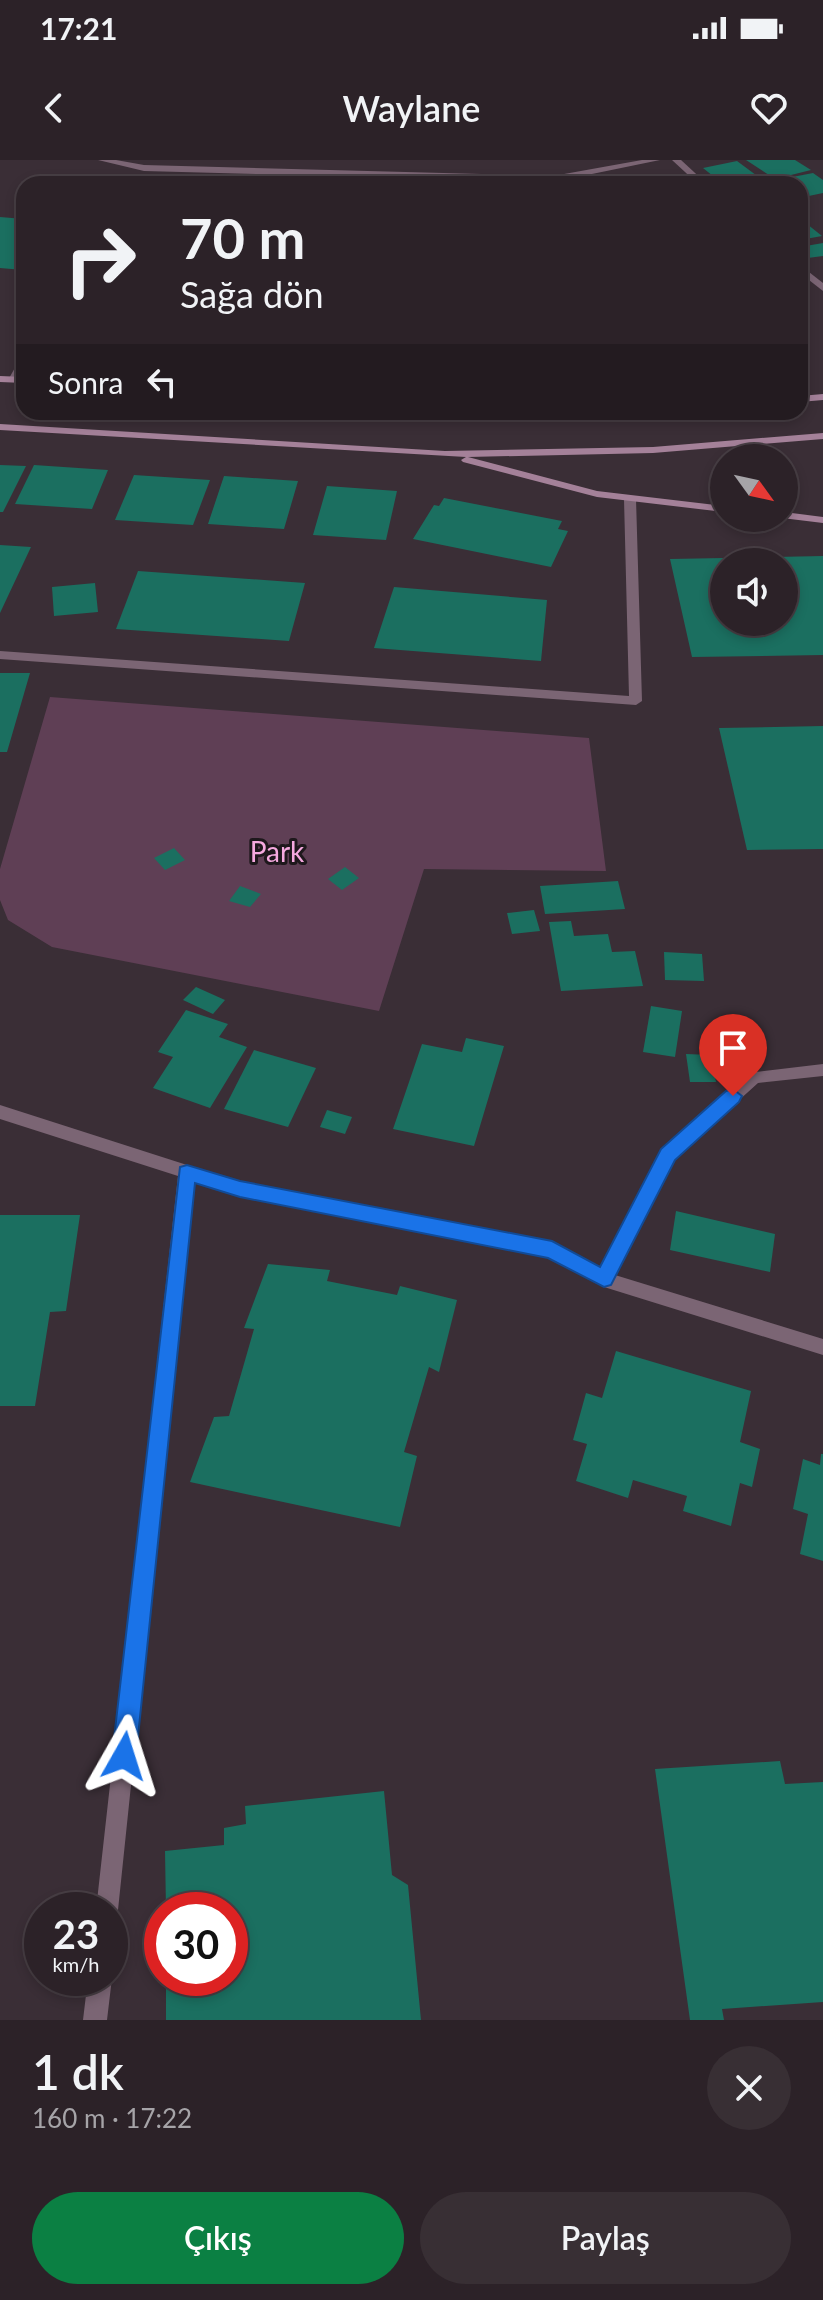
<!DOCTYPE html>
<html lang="tr">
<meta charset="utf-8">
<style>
:root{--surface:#2c2228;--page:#382f34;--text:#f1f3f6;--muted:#a6a4a8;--line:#483f45;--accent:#0b8043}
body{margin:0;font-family:Lato,sans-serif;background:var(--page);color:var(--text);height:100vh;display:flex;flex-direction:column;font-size:30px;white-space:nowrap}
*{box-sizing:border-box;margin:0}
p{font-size:26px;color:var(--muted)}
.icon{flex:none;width:44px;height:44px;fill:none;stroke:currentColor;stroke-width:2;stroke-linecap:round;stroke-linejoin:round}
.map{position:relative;height:1860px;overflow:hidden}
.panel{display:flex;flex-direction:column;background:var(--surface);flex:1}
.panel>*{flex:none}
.guide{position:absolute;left:16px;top:16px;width:792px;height:244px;border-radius:24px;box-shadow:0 4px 12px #0003,0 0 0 2px var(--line);background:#2c2228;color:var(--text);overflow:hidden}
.needle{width:52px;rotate:123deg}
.fabs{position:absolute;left:710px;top:284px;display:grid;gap:16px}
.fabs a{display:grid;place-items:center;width:88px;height:88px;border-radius:50%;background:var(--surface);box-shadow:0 4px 12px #0003,0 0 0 2px var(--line);font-size:40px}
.speed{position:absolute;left:24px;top:1732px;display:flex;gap:16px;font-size:40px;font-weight:700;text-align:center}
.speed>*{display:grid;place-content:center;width:104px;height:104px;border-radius:50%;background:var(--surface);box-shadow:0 4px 12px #0003,0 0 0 2px var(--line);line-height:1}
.speed small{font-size:20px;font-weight:400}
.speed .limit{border:12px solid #d22;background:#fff;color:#111}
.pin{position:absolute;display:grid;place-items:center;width:68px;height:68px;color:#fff;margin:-82px -34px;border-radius:50% 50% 50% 0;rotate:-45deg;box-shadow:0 0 8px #0007}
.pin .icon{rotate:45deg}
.me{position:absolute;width:88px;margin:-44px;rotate:6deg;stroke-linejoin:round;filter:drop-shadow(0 0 6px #0008)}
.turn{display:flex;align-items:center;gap:28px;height:168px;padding:0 32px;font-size:36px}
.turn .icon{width:104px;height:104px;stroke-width:2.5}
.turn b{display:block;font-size:56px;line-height:68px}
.then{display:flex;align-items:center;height:76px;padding:0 32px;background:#0003;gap:16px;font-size:30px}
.round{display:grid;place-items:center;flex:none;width:84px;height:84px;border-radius:42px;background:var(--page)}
.headline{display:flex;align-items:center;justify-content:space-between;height:136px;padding:0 32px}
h1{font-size:48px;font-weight:600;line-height:60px}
.primary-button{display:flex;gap:16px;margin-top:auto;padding:16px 32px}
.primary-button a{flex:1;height:92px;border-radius:48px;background:var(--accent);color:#fff;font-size:32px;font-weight:600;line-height:92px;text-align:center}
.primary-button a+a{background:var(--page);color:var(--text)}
.status{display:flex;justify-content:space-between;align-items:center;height:56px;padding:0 40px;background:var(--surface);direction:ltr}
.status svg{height:22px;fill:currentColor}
header{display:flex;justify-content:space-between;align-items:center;height:104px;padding:0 32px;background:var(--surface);font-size:36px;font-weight:600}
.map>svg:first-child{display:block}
.green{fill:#5f3f55}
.building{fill:#1b6f60;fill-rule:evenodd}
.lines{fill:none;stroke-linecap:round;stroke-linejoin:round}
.street{fill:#7b6574;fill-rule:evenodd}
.secondary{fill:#a48199;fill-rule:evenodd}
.route{fill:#1a73e8;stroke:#114b97;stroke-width:2}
.labels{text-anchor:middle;stroke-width:6;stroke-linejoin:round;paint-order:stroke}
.park-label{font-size:28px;fill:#f5a9df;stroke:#1e181c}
</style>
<div class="status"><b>17:21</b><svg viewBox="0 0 49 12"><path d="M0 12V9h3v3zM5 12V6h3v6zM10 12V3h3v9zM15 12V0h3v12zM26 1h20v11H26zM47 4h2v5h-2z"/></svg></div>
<header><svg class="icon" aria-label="back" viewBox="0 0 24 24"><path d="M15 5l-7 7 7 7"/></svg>Waylane<svg class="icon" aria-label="heart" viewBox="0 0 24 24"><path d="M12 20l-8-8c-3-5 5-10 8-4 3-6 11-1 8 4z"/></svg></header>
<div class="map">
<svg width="823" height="1860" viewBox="0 0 823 1860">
<rect width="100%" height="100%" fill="#3a2e36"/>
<path class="green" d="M50,537L589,578L606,711L424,709L379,851L52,787L8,760L0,740V709Z"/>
<g class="building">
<path d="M746,0H795L811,10L775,19Z"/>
<path d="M737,1L768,24H723L703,8Z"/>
<path d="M813,13L823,20V33L804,37L800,34V24H782L777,20Z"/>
<path d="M0,57L24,59L23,110L0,108Z"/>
<path d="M800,60H802L822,76L800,80Z"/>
<path d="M823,83V96L800,99V87Z"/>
<path d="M0,305L26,306L3,352H0Z"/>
<path d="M34,305L108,310L92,349L15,344Z"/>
<path d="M134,315L210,320L193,365L115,360Z"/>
<path d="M224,316L298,321L284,369L208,364Z"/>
<path d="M327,326L397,331L386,380L313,375Z"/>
<path d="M444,338L562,361L558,369L568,371L551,407L413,379L434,345L439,346Z"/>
<path d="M0,385L31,387L0,453Z"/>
<path d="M823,396V495L692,497L670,399ZM724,402H784V462H724Z"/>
<path d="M138,411L305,423L289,481L116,469Z"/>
<path d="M95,423L98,452L54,456L52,427Z"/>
<path d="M394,427L547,440L541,501L374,488Z"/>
<path d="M0,513H30L7,592H0Z"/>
<path d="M823,566V689L747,690L719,568Z"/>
<path d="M174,688L185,700L165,710L154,698Z"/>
<path d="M345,707L359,718L342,730L328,719Z"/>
<path d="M618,721L625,749L545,754L540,726Z"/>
<path d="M240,726L261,734L250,747L229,741Z"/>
<path d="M534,750L540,771L512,774L507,753Z"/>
<path d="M571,761L574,776L608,774L612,792L635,791L643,826L561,831L549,762Z"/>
<path d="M664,792L702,794L704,821L665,820Z"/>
<path d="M196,827L225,840L213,854L183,840Z"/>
<path d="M651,846L682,851L675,897L643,892Z"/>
<path d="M186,850L228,864L219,877L247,887L210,948L153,928L173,897L158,892Z"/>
<path d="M466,878L504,886L474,986L393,969L422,884L462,892Z"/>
<path d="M254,890L316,908L288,967L224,949Z"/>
<path d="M686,894L711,895L716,922H690Z"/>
<path d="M327,950L352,957L345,974L320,967Z"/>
<path d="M676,1051L775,1074L770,1112L670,1090Z"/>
<path d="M0,1055H80L66,1151L50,1152L35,1246H0Z"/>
<path d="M268,1104L330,1110L327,1121L397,1135L400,1126L457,1140L439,1212L429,1207L404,1292L417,1296L400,1367L190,1322L214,1257L229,1256L254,1169L244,1168Z"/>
<path d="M616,1191L751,1231L740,1282L760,1289L752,1327L740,1323L731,1366L683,1351L687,1336L633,1320L628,1338L576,1321L587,1284L573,1280L586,1233L602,1238Z"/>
<path d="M821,1294H823V1401L800,1394L808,1354L793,1349L803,1299L820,1305Z"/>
<path d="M780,1601L785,1624L823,1622V1842L722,1849L724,1860H690L655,1609Z"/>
<path d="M384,1631L392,1715L408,1725L421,1860H166V1818H230V1750H166L165,1691L224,1685V1668L246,1664L245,1646Z"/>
</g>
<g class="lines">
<g class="street">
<path d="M98,0H116L144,5L553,16L642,0H660L553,22L144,11Z"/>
<path d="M672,0H681L707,24H698Z"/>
<path d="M800,105L823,123V131L800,113Z"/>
<path d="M24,198V210L18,220L9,222L8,220L20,199Z"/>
<path d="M630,336L636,339L642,541L636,545L0,499V491L629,536L624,339Z"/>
<path d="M823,904V916L758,923L674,999L615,1115L823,1179V1195L604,1127L549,1097L240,1036L194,1021L118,1750L115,1758L110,1760V1750H96L178,1016L0,959V945L240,1022L552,1083L601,1108L662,989L748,913Z"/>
<path d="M110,1814L112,1818L107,1860H83L88,1818H110Z"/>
</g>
<g class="secondary">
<path d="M0,216L24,217V223L0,222Z"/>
<path d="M823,234V240L800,242V236Z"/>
<path d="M545,252H583C575,258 553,258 545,252Z"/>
<path d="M0,264L445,291L653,287L823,273V279L653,293L468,297L597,331L724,346V352L597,337L463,302L461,300L466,297L0,270Z"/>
<path d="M784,352L823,357V363L782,358Z"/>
</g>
</g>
<path class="route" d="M733,929L742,936L739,942L675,1000L611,1125L604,1127L548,1098L240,1037L195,1023L136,1596L132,1605L124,1608L115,1605L112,1596L180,1007L187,1005L240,1021L552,1081L600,1107L661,989L726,931Z"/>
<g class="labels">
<g class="park-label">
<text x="277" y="702">Park</text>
</g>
</g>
</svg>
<div class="fabs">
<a><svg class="needle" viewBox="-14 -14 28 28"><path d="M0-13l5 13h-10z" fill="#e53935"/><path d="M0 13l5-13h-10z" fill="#a6a4a8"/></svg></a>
<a><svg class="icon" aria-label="sound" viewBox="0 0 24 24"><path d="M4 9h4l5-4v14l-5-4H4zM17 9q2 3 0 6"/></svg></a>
</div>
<div class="speed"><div>23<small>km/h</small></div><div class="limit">30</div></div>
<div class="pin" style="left:733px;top:936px;background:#d93025"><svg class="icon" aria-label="arrive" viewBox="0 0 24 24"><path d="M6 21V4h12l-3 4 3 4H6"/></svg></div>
<svg class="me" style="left:124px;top:1596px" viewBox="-20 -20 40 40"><path d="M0-17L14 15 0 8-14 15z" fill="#1a73e8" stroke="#fff" stroke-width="4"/></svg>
<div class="guide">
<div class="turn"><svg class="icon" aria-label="right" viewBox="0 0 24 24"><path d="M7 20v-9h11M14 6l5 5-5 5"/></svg><div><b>70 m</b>Sağa dön</div></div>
<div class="then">Sonra<svg class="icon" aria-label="left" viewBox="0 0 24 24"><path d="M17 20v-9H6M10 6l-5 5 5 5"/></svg></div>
</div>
</div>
<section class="panel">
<div class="headline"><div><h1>1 dk</h1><p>160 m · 17:22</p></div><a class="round"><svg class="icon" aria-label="close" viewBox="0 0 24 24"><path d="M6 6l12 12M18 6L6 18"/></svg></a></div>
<div class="primary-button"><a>Çıkış</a><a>Paylaş</a></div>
</section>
